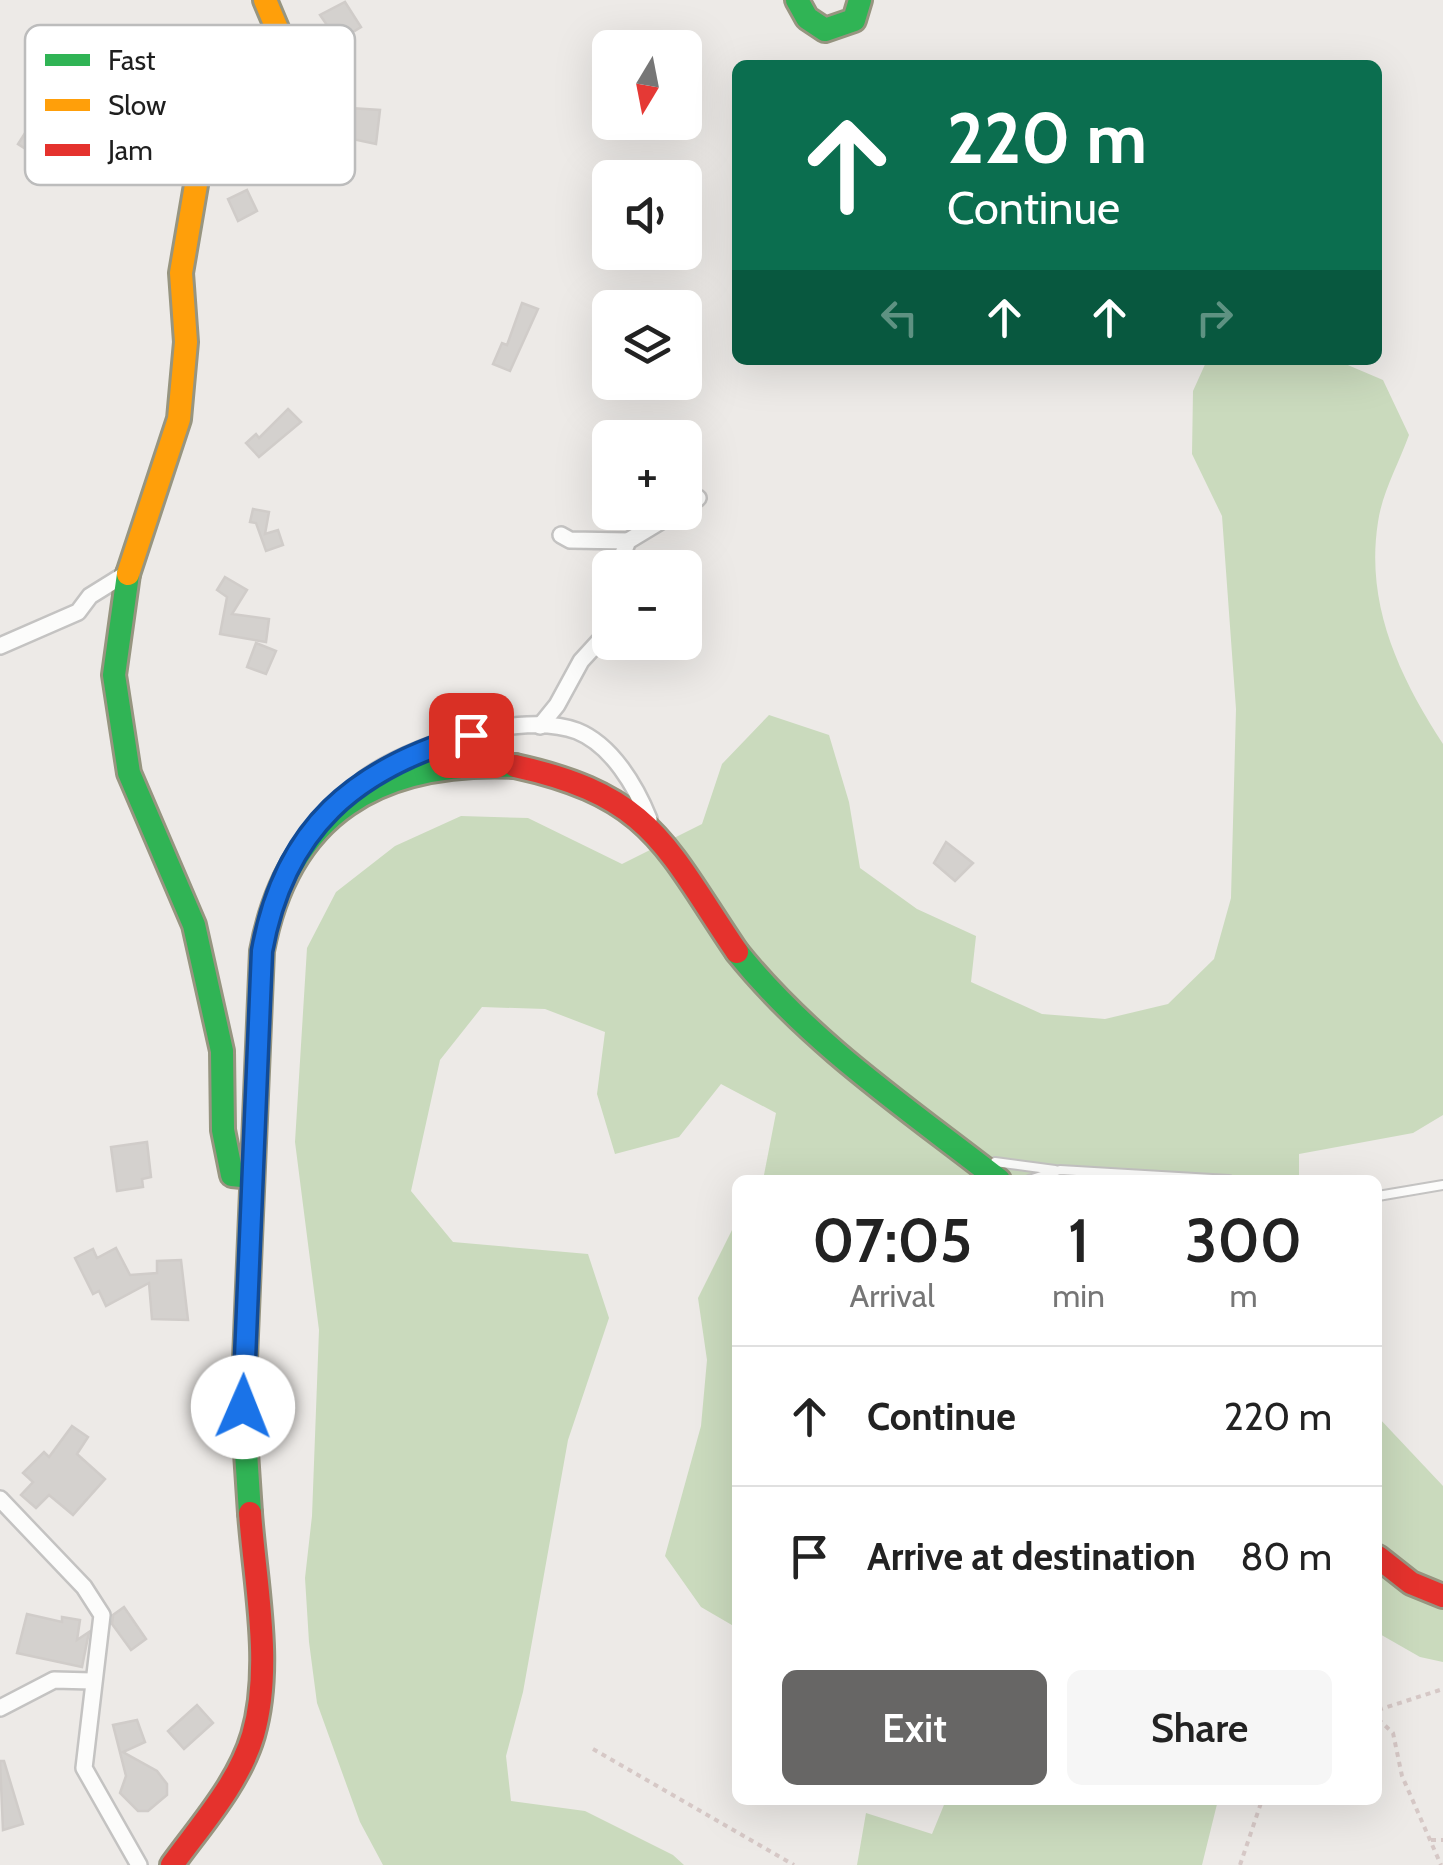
<!DOCTYPE html>
<meta charset="utf-8">
<style>
:root{--surface:#fff;--page:#f6f6f6;--text:#222;--muted:#767676;--line:#e0e0e0;--accent:#676665}
body{margin:0;font-family:Cabin,sans-serif;background:var(--page);color:var(--text);height:100vh;display:flex;flex-direction:column;font-size:38px;white-space:nowrap}
*{box-sizing:border-box;margin:0}
p{font-size:32px;color:var(--muted)}
.icon{flex:none;width:55px;height:55px;fill:none;stroke:currentColor;stroke-width:2;stroke-linecap:round;stroke-linejoin:round}
.map{position:relative;flex:1;overflow:hidden}
.details{position:absolute;left:732px;top:1175px;width:650px;height:630px;display:flex;flex-direction:column;background:var(--surface);border-radius:15px;box-shadow:0 10px 40px #0002}
.details>*{flex:none}
.top-card{position:absolute;left:732px;top:60px;width:650px;height:305px;border-radius:15px;box-shadow:0 10px 40px #0002;background:#0b6e4f;color:#fff;overflow:hidden}
.needle{width:65px;rotate:190deg}
.buttons{position:absolute;left:592px;top:30px;display:grid;gap:20px}
.buttons a{display:grid;place-items:center;width:110px;height:110px;border-radius:15px;background:var(--surface);box-shadow:0 10px 40px #0002;font-size:50px}
.pin{position:absolute;display:grid;place-items:center;width:85px;height:85px;color:#fff;margin:-42px;border-radius:20px;box-shadow:0 5px 15px #0006}
.me{position:absolute;width:110px;margin:-55px;rotate:1deg;stroke-linejoin:round;filter:drop-shadow(0 0 8px #0008)}
.turn{display:flex;align-items:center;gap:35px;height:210px;padding:0 50px;font-size:45px}
.turn .icon{width:130px;height:130px;stroke-width:2.5}
.turn b{display:block;font-size:70px;line-height:85px}
.lanes{display:flex;align-items:center;height:95px;padding:0 50px;background:#0003;justify-content:center;gap:50px;direction:ltr}
.lanes .off{opacity:.35}
.eta{display:flex;justify-content:space-evenly;align-items:center;height:170px;text-align:center}
.eta b{font-size:60px;font-weight:600;line-height:70px}
.primary-button{display:flex;gap:20px;margin-top:auto;padding:20px 50px}
.primary-button a{flex:1;height:115px;border-radius:15px;background:var(--accent);color:#fff;font-size:40px;font-weight:600;line-height:115px;text-align:center}
.primary-button a+a{background:var(--page);color:var(--text)}
ul{padding:0;list-style:none}
li{display:flex;align-items:center;gap:30px;height:140px;padding:0 50px;border-top:2px solid var(--line)}
li div{flex:1}
li b{display:block;font-size:38px}
li em{font-style:normal}
.map>svg:first-child{display:block}
.forest{fill:#cadabd}
.building{fill:#d4d1ce;stroke:#d0ccc9;stroke-width:2.5}
.lines{fill:none;stroke-linecap:round;stroke-linejoin:round}
.lane-casing{stroke:#c4c3c2;stroke-width:12}
.street-casing{stroke:#c4c3c2;stroke-width:20}
.fast-casing{stroke:#979580;stroke-width:28}
.slow-casing{stroke:#979580;stroke-width:28}
.jam-casing{stroke:#979580;stroke-width:28}
.path{stroke:#d6c8c6;stroke-width:4;stroke-dasharray:5 5;stroke-linecap:butt}
.lane{stroke:#fcfcfb;stroke-width:8}
.street{stroke:#fcfcfb;stroke-width:15}
.fast{stroke:#30b455;stroke-width:22}
.slow{stroke:#ff9f0a;stroke-width:22}
.jam{stroke:#e5322d;stroke-width:22}
.route-casing{stroke:#114b97;stroke-width:25}
.route{stroke:#1a73e8;stroke-width:18}
.key{fill:#fff;stroke:#bcbcbc;stroke-width:2.5}
.key-label{font-size:28px;fill:#1f1f1f}
</style>
<div class="map">
<svg width="1443" height="1865" viewBox="0 0 1443 1865">
<rect width="100%" height="100%" fill="#edeae7"/>
<g class="forest">
<path d="M1207,360H1336L1383,380L1409,435C1399,463 1382,493 1378,522C1365,604 1399,676 1443,744V1115L1413,1133L1299,1154V1180H763L776,1113L721,1084L679,1137L615,1154L597,1094L605,1032L545,1009L482,1007L440,1060L411,1191L453,1242L588,1254L609,1318L568,1440L523,1692L506,1756L511,1801L585,1811L673,1855L684,1865H383L360,1822L317,1703L309,1642L305,1578L312,1516L319,1330L295,1142L307,948L336,892L395,846L461,816L528,818L622,864L702,824L722,764L769,715L829,735L849,802L860,868L917,909L976,936L971,982L1042,1014L1105,1019L1168,1004L1214,959L1231,898L1236,709L1222,516L1192,454L1193,391Z"/>
<path d="M737,1220V1628L701,1607L665,1556L701,1426L707,1360L698,1298Z"/>
<path d="M1378,1417L1443,1486V1662L1420,1657L1378,1633Z"/>
<path d="M946,1800H1218L1202,1865H857L866,1813L932,1834Z"/>
</g>
<g class="building">
<path d="M345,2L361,27L338,41L320,15Z"/>
<path d="M319,106L380,110L376,144L315,131Z"/>
<path d="M41,108L55,117L32,153L18,144Z"/>
<path d="M247,190L257,211L238,221L228,199Z"/>
<path d="M522,303L538,309L510,371L493,364L502,343L507,345Z"/>
<path d="M288,409L301,422L259,457L246,443L256,434L259,438Z"/>
<path d="M253,509L269,512L265,534L278,530L283,545L266,551L256,523L250,522Z"/>
<path d="M225,577L247,590L232,614L269,619L266,642L220,634L227,597L217,590Z"/>
<path d="M256,643L276,651L266,674L247,667Z"/>
<path d="M946,842L973,863L955,881L934,863Z"/>
<path d="M147,1142L151,1177L142,1179L143,1187L117,1191L111,1147Z"/>
<path d="M116,1248L130,1275L157,1273V1261L181,1260L188,1320L152,1319L149,1283L106,1306L99,1291L93,1294L75,1258L93,1249L97,1258Z"/>
<path d="M72,1426L88,1437L77,1454L105,1479L73,1515L49,1495L36,1508L21,1495L33,1482L23,1473L44,1452L49,1457Z"/>
<path d="M124,1607L146,1639L131,1650L112,1624L113,1615Z"/>
<path d="M27,1614L62,1622V1617L80,1620L77,1640L89,1632L82,1667L17,1653Z"/>
<path d="M197,1705L213,1723L184,1749L168,1731Z"/>
<path d="M137,1720L145,1742L123,1752L157,1771L167,1784V1795L148,1811H138L120,1793L126,1776L113,1725Z"/>
<path d="M0,1761H4L23,1824L3,1830Z"/>
</g>
<g class="lines">
<g class="lane-casing">
<g id="lane">
<path d="M995,1162L1055,1170"/>
<path d="M1029,1180L1060,1170L1229,1180"/>
<path d="M1378,1196L1443,1185"/>
</g>
</g>
<g class="street-casing">
<g id="street">
<path d="M685,507L698,498"/>
<path d="M561,535L570,540L628,541"/>
<path d="M617,568L628,541L676,512"/>
<path d="M0,646L78,612L90,596L127,573"/>
<path d="M540,726L557,705L581,661L602,638L609,616L610,587"/>
<path d="M363,780C408,745 523,710 577,731C612,745 636,787 649,819"/>
<path d="M0,1499L84,1587L102,1615L84,1768L139,1865"/>
<path d="M0,1708L54,1680L92,1681"/>
</g>
</g>
<g class="fast-casing">
<g id="fast">
<path d="M797,0L807,18L825,30L854,20L860,0"/>
<path d="M128,574L114,675L129,773L194,925L222,1051L223,1130L232,1175L252,1177"/>
<path d="M737,952C810,1043 908,1109 999,1180"/>
<path d="M250,1513L243,1407L262,951C288,812 380,760 515,766"/>
</g>
</g>
<g class="slow-casing">
<path id="slow" d="M128,574L179,419L186,342L181,273L197,179L286,80V50L265,0"/>
</g>
<g class="jam-casing">
<g id="jam">
<path d="M515,766C652,796 665,846 737,952"/>
<path d="M1378,1557L1411,1583L1443,1596"/>
<path d="M172,1865C201,1825 239,1783 253,1735C273,1666 255,1583 250,1513"/>
</g>
</g>
<g class="path">
<path d="M1378,1710L1443,1689"/>
<path d="M1378,1719L1393,1733L1402,1776L1441,1865"/>
<path d="M593,1749L794,1865"/>
<path d="M1431,1840H1443"/>
<path d="M1240,1865L1262,1800"/>
</g>
<use href="#lane" class="lane"/>
<use href="#street" class="street"/>
<use href="#fast" class="fast"/>
<use href="#slow" class="slow"/>
<use href="#jam" class="jam"/>
</g>
<g class="lines">
<g class="route-casing">
<path id="route" d="M243,1407L262,951C284,828 355,768 471,735"/>
</g>
<use href="#route" class="route"/>
</g>
<rect x="25" y="25" width="330" height="160" rx="15" class="key"/>
<rect x="45" y="54" width="45" height="12" fill="#30b455"/>
<rect x="45" y="99" width="45" height="12" fill="#ff9f0a"/>
<rect x="45" y="144" width="45" height="12" fill="#e5322d"/>
<g class="key-label">
<text x="108" y="70">Fast</text>
<text x="108" y="115">Slow</text>
<text x="108" y="160">Jam</text>
</g>
</svg>
<div class="buttons">
<a><svg class="needle" viewBox="-14 -14 28 28"><path d="M0-13l5 13h-10z" fill="#e53935"/><path d="M0 13l5-13h-10z" fill="#767676"/></svg></a>
<a><svg class="icon" aria-label="sound" viewBox="0 0 24 24"><path d="M4 9h4l5-4v14l-5-4H4zM17 9q2 3 0 6"/></svg></a>
<a><svg class="icon" aria-label="layers" viewBox="0 0 24 24"><path d="M12 4l9 5-9 5-9-5zM3 14l9 5 9-5"/></svg></a>
<a>+</a>
<a>−</a>
</div>
<div class="pin" style="left:471px;top:735px;background:#d93025"><svg class="icon" aria-label="arrive" viewBox="0 0 24 24"><path d="M6 21V4h12l-3 4 3 4H6"/></svg></div>
<svg class="me" style="left:243px;top:1407px" viewBox="-20 -20 40 40"><circle r="19" fill="#fff"/><path d="M0-13L10 11 0 6-10 11z" fill="#1a73e8"/></svg>
<div class="top-card">
<div class="turn"><svg class="icon" aria-label="ahead" viewBox="0 0 24 24"><path d="M12 20V5M6 11l6-6 6 6"/></svg><div><b>220 m</b>Continue</div></div>
<div class="lanes"><svg class="icon off" aria-label="left" viewBox="0 0 24 24"><path d="M17 20v-9H6M10 6l-5 5 5 5"/></svg><svg class="icon" aria-label="ahead" viewBox="0 0 24 24"><path d="M12 20V5M6 11l6-6 6 6"/></svg><svg class="icon" aria-label="ahead" viewBox="0 0 24 24"><path d="M12 20V5M6 11l6-6 6 6"/></svg><svg class="icon off" aria-label="right" viewBox="0 0 24 24"><path d="M7 20v-9h11M14 6l5 5-5 5"/></svg></div>
</div>
<section class="details">
<div class="eta">
<div><b>07:05</b><p>Arrival</p></div>
<div><b>1</b><p>min</p></div>
<div><b>300</b><p>m</p></div>
</div>
<ul>
<li><svg class="icon" aria-label="ahead" viewBox="0 0 24 24"><path d="M12 20V5M6 11l6-6 6 6"/></svg><div><b>Continue</b></div><em>220 m</em></li>
<li><svg class="icon" aria-label="arrive" viewBox="0 0 24 24"><path d="M6 21V4h12l-3 4 3 4H6"/></svg><div><b>Arrive at destination</b></div><em>80 m</em></li>
</ul>
<div class="primary-button"><a>Exit</a><a>Share</a></div>
</section>
</div>
